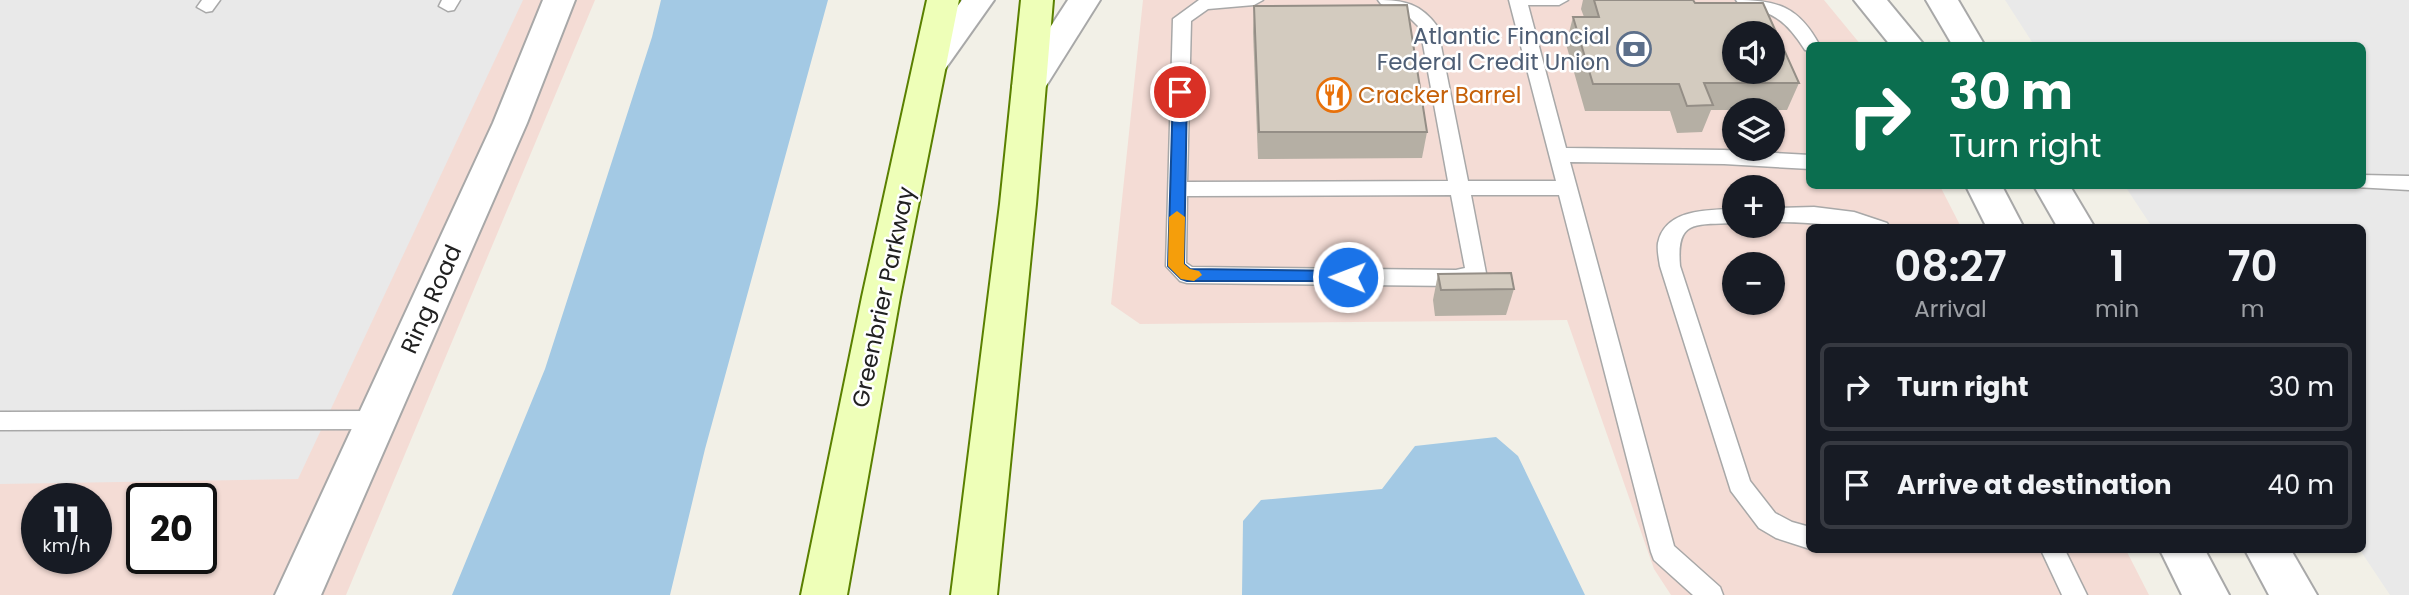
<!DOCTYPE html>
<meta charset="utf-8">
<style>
:root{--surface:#171b24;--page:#242831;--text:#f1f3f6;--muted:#9ea1a6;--line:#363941}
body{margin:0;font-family:Poppins,sans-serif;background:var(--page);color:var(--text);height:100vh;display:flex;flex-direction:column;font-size:26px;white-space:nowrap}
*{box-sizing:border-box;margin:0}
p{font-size:23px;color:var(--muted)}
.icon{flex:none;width:38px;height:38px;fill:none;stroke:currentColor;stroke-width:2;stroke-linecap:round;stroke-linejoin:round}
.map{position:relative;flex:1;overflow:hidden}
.sheet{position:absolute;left:1806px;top:224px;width:560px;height:329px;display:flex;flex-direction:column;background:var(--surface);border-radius:10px;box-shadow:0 2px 5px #0004}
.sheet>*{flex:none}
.guide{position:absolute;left:1806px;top:42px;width:560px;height:147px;border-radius:10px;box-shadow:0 2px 5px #0004;background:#0b6e4f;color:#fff;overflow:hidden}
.fabs{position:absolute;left:1722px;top:21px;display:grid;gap:14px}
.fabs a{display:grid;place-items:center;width:63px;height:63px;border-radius:50%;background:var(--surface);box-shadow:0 2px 5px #0004;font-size:35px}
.speed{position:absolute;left:21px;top:483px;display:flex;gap:14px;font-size:35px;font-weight:700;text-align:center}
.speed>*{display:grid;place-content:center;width:91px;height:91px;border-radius:50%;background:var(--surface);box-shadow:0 2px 5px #0004;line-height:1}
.speed small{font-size:18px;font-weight:400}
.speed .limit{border:4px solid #111;border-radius:10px;background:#fff;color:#111}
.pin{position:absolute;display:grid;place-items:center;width:60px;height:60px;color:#fff;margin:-30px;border:4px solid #fff;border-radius:50%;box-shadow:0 2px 7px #0007}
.me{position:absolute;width:77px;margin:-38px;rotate:271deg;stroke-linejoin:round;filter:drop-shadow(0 0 5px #0008)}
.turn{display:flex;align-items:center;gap:24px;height:147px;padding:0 28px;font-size:32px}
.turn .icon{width:91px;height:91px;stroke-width:2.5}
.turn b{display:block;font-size:49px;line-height:60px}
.eta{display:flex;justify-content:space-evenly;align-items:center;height:119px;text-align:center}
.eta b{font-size:42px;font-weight:600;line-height:49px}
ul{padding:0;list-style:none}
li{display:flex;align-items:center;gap:21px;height:88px;margin:0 14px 10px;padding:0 14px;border:4px solid var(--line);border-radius:10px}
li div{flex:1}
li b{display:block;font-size:26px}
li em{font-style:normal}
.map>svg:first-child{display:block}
.commercial{fill:#f4dcd5;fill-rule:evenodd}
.parking{fill:#e9e9e9}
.water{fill:#a3c9e4}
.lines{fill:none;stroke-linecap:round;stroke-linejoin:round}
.service-casing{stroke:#a8a8a8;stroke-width:3}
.minor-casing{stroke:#a8a8a8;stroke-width:4}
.tertiary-casing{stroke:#a8a8a8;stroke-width:4}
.secondary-casing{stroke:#5a8000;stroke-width:4}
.service{fill:#fff;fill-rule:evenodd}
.minor{fill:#fff;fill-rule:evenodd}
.tertiary{fill:#fff;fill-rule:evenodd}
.secondary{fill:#eeffb8;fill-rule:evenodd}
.wall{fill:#b5afa4}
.building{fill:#d3cbbf;stroke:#948e86;stroke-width:2;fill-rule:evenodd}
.route{fill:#1a73e8;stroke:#114b97;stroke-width:2}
.slow{fill:#f59e0b}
.labels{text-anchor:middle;stroke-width:5;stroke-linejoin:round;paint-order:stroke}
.service-label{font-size:23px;fill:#4e5e75;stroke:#fff;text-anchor:end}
.food-label{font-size:23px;fill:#c56008;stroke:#fff;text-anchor:start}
.street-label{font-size:23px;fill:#212121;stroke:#fff}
</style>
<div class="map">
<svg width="2409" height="595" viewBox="0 0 2409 595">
<rect width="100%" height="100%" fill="#f2f0e7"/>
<g class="commercial">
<path d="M0,0H595L346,595H0ZM37,499H96V558H37ZM142,499H201V558H142Z"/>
<path d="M1143,0H1824L1861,45L1810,46V186H1940L1961,227L1810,228V550H2126L2149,595H1671L1654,569L1567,320L1140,324L1111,304ZM1734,33H1773V72H1734ZM1734,110H1773V149H1734ZM1734,187H1773V226H1734ZM1734,264H1773V303H1734Z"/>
</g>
<g class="parking">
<path d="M0,0H523L298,479L0,484Z"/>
<path d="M2005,0H2409V595H2390L2360,550L2362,228L2152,227L2125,186H2362V46L2034,45Z"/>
</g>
<g class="water">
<path d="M661,0H828L705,449L670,595H452L545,369L652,37Z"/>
<path d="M1496,437L1518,456L1585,595H1242L1243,521L1261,500L1382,489L1415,446Z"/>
</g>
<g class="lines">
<g class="service-casing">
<g id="service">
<path d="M202,0H220L212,11L206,12L197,7Z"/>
<path d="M442,0H460L454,10L448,11L439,6Z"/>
<path d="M1199,0H1263L1254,5L1208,9L1191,21L1187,182L1448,181L1420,28L1407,15L1381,4L1378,0C1404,0 1421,4 1437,26L1468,181H1556L1509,0H1568L1559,5H1528L1566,148L1724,150L1810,155V169L1724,164L1570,162L1674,546L1720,587L1723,595H1693L1654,560L1651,552L1559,195H1471L1486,273L1483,279L1456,286L1187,283L1180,281L1166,266L1173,19ZM1451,195L1465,268L1456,270L1192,267L1186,263L1187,196Z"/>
<path d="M1736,0C1778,0 1799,7 1820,46H1810V51L1805,50C1785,19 1774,13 1739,4Z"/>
<path d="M2362,175L2409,176V190L2355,187L2362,186Z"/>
<path d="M1814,207L1854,212L1887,223L1890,228C1850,228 1812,221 1773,222V208Z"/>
<path d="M1734,209V223C1695,225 1676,219 1680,266L1750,481L1775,513L1792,522L1810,527V549L1776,538L1759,528L1731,491L1660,266C1659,259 1657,251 1658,243C1665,209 1707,210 1734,209Z"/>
<path d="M377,411L385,413L388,420L385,427L377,429L0,430V412Z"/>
<path d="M2041,550H2065L2087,595H2062Z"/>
</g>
</g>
<g class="minor-casing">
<path id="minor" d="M543,0H575L527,123L321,595H275L493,123Z"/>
</g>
<g class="tertiary-casing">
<g id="tertiary">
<path d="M962,0H994L943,72L931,75L919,72L915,64Z"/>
<path d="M1068,0H1100L1041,94L1029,97L1017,94L1012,86Z"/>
<path d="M1854,0H1887L1925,46H1891Z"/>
<path d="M1926,0H1958L1985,46H1953Z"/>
<path d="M1966,186H2002L2024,228H1987Z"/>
<path d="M2034,186H2070L2095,228H2058Z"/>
<path d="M2160,550H2205L2229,595H2182Z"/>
<path d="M2245,550H2291L2317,595H2269Z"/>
</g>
</g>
<g class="secondary-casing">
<g id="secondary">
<path d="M927,0H959L900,297L847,595H801L862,297Z"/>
<path d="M1021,0H1053L1036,204L997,595H951L1000,204Z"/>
</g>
</g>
<use href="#service" class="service"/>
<use href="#minor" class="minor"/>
<use href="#tertiary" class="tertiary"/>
<use href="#secondary" class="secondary"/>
</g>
<g class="wall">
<path d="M1583,0H1693L1695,3L1799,83L1787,110H1711L1702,132L1677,133L1670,111H1585L1566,44L1573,17H1584L1581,9Z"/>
<path d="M1254,6L1427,132L1422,158L1258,159L1253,32Z"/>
<path d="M1438,274L1514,289L1506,315L1435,316L1433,300Z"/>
</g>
<g class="building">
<path d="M1594,0H1693L1695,3H1763L1799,83H1704L1713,105L1687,106L1679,84H1593L1573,17H1599ZM1734,33H1773V72H1734Z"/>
<path d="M1407,5L1427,132H1259L1254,6Z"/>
<path d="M1511,273L1514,289L1441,290L1438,274Z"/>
</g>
<path class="route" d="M1180,87L1187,92L1184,264L1190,269L1348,271L1354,273L1356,277L1354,281H1187L1181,279L1168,266L1173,92Z"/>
<path class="slow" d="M1177,211L1185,217L1184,264L1190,269L1199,271L1202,275L1194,281L1181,279L1168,266L1169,217Z"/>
<defs>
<g id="bank-ring" transform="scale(1.75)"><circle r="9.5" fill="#fff" stroke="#5c6f8a" stroke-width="1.5"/><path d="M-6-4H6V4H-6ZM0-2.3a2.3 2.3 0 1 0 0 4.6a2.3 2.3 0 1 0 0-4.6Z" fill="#5c6f8a"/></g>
<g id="restaurant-ring" transform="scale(1.75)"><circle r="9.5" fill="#fff" stroke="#e8710a" stroke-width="1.5"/><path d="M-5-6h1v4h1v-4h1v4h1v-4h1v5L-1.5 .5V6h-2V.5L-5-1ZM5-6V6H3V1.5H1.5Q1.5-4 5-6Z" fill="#e8710a"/></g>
</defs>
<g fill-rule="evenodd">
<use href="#bank-ring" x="1634" y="49"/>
<use href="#restaurant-ring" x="1334" y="95"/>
</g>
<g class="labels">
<g class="service-label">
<text x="1610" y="44">Atlantic Financial<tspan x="1610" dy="26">Federal Credit Union</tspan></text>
</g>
<g class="food-label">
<text x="1358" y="103">Cracker Barrel</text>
</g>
<g class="street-label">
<text transform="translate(883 297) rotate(-78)" y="8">Greenbrier Parkway</text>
<text transform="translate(431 299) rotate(-66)" y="8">Ring Road</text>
</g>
</g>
</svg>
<div class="fabs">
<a><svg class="icon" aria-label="sound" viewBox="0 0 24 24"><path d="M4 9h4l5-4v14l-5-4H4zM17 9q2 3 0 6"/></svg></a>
<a><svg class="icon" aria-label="layers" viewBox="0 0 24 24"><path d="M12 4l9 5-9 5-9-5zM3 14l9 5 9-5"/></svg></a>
<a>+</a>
<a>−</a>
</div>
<div class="speed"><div>11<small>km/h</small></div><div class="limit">20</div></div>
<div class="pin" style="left:1180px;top:92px;background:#d93025"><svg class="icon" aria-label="arrive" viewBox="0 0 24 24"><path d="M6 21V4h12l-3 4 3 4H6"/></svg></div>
<svg class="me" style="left:1348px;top:277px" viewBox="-20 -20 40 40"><circle r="17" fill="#1a73e8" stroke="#fff" stroke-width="3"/><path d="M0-11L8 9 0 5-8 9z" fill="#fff"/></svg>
<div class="guide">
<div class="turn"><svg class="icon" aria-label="right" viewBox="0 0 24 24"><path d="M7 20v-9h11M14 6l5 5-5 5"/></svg><div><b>30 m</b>Turn right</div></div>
</div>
<section class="sheet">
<div class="eta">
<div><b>08:27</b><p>Arrival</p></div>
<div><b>1</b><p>min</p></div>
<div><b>70</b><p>m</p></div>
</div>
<ul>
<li><svg class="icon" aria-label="right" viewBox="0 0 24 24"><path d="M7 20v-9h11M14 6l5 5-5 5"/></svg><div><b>Turn right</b></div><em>30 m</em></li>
<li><svg class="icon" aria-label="arrive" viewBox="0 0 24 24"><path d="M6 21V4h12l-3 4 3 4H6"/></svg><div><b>Arrive at destination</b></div><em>40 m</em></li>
</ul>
</section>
</div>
